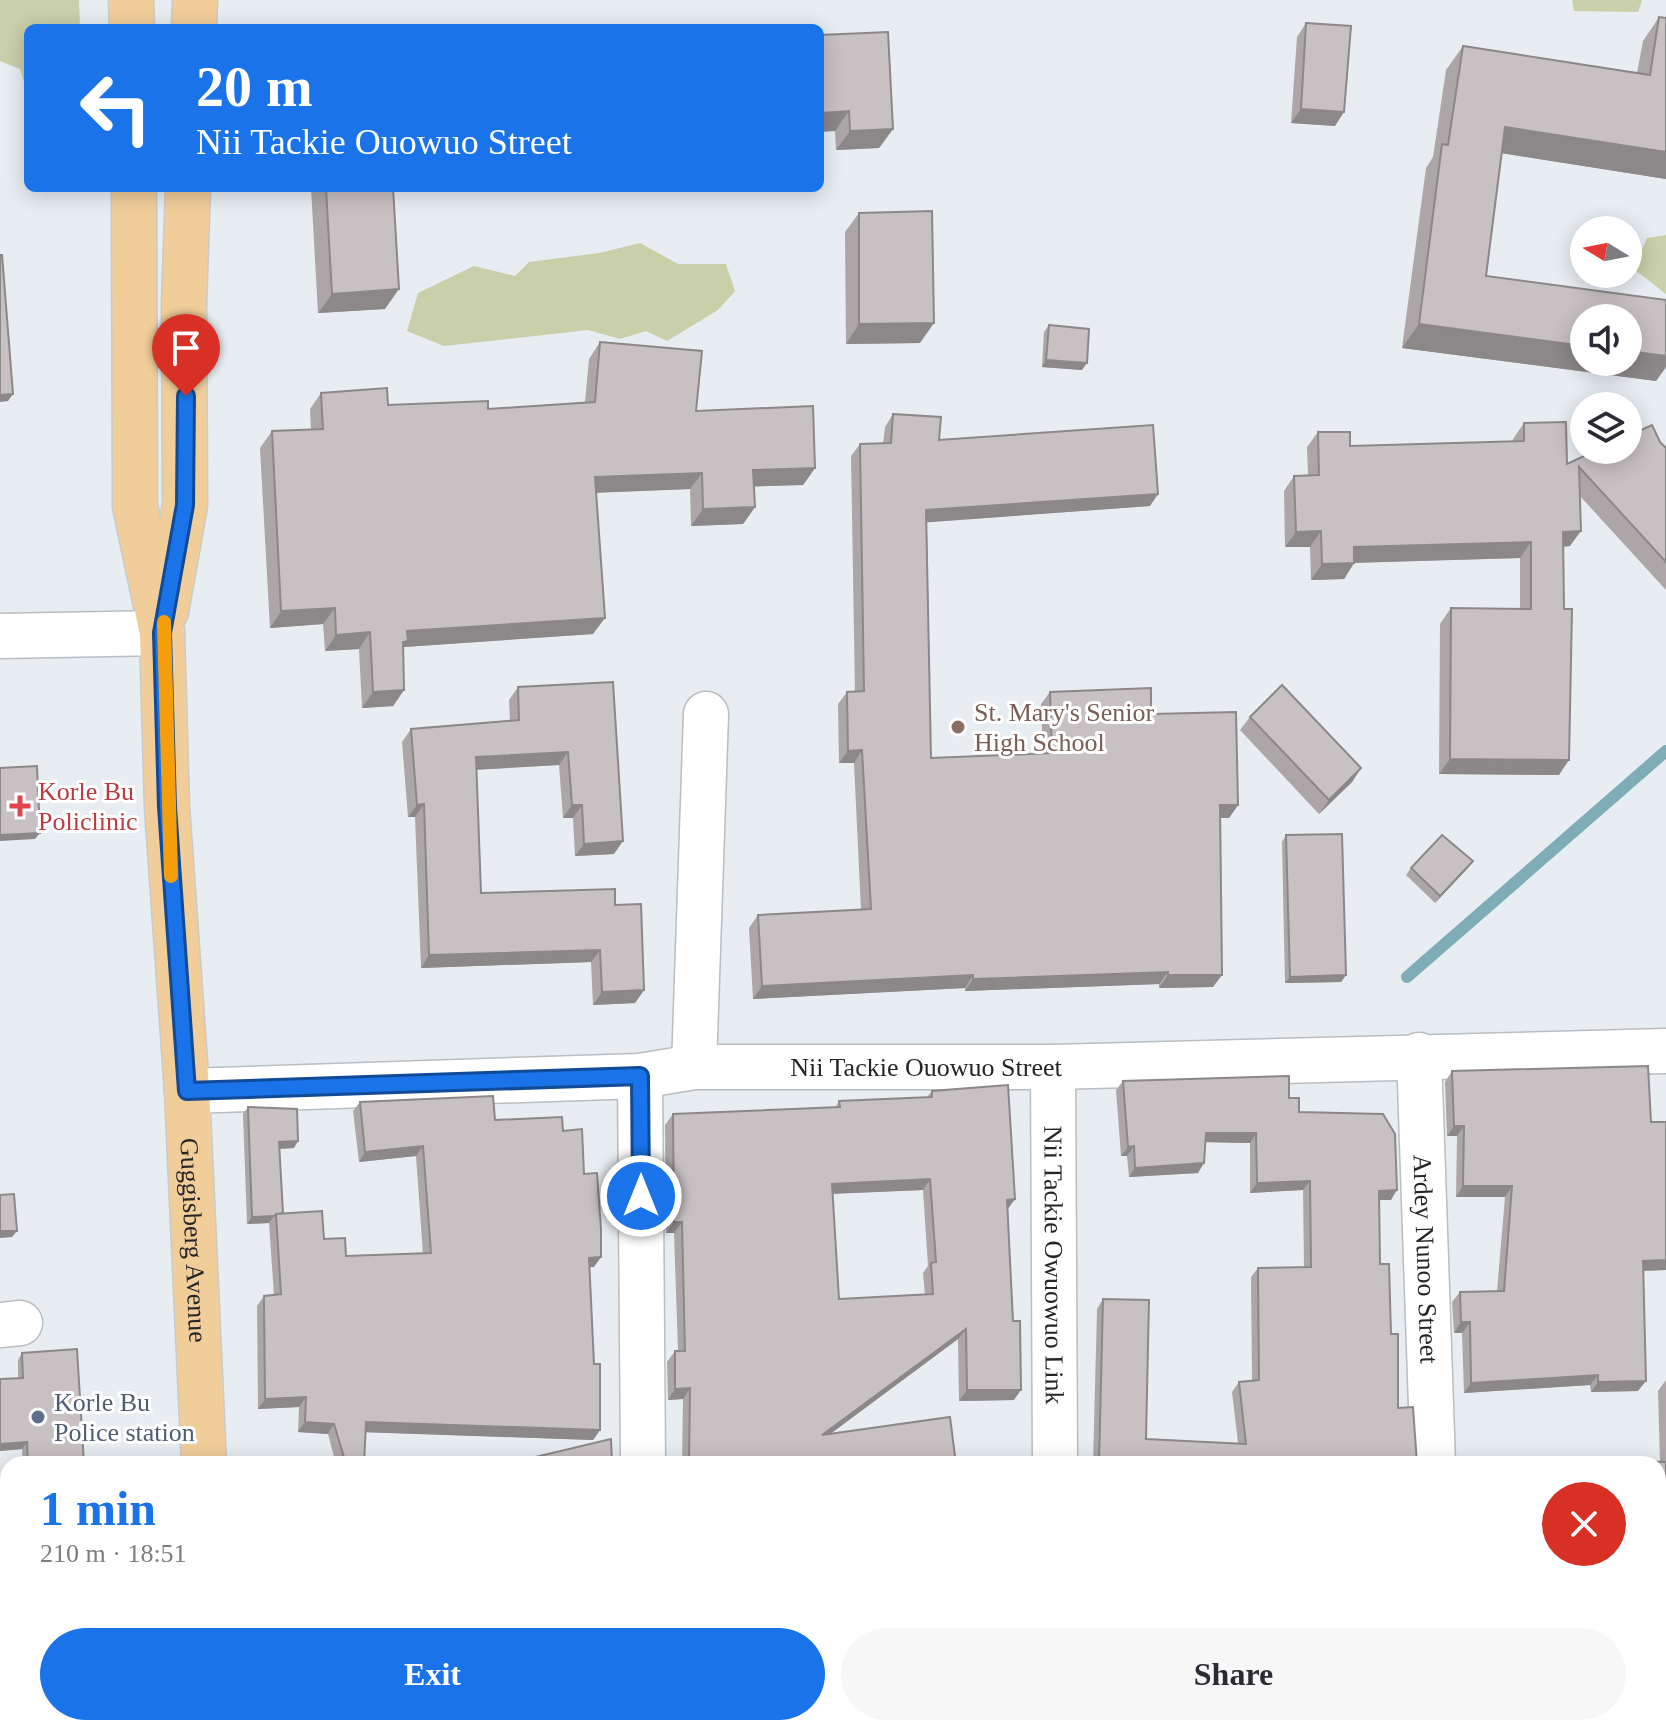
<!DOCTYPE html>
<meta charset="utf-8">
<style>
:root{--surface:#fff;--page:#f7f7f7;--text:#2b2b33;--muted:#7c7c81;--accent:#1a73e8}
body{margin:0;font-family:Georgia,serif;background:var(--page);color:var(--text);height:100vh;display:flex;flex-direction:column;font-size:30px;white-space:nowrap}
*{box-sizing:border-box;margin:0}
p{font-size:26px;color:var(--muted)}
.icon{flex:none;width:44px;height:44px;fill:none;stroke:currentColor;stroke-width:2;stroke-linecap:round;stroke-linejoin:round}
.map{position:relative;flex:1;overflow:hidden}
.panel{position:absolute;left:0px;top:1456px;width:1666px;height:280px;display:flex;flex-direction:column;background:var(--surface);border-radius:24px 24px 0 0;box-shadow:0 4px 20px #0003}
.panel>*{flex:none}
.guide{position:absolute;left:24px;top:24px;width:800px;height:168px;border-radius:12px;box-shadow:0 4px 20px #0003;background:#1a73e8;color:#fff;overflow:hidden}
.needle{width:52px;rotate:280deg}
.fabs{position:absolute;left:1570px;top:216px;display:grid;gap:16px}
.fabs a{display:grid;place-items:center;width:72px;height:72px;border-radius:50%;background:var(--surface);box-shadow:0 4px 20px #0003;font-size:40px}
.pin{position:absolute;display:grid;place-items:center;width:68px;height:68px;color:#fff;margin:-82px -34px;border-radius:50% 50% 50% 0;rotate:-45deg;box-shadow:0 0 8px #0007}
.pin .icon{rotate:45deg}
.me{position:absolute;width:88px;margin:-44px;rotate:0deg;stroke-linejoin:round;filter:drop-shadow(0 0 6px #0008)}
.turn{display:flex;align-items:center;gap:28px;height:168px;padding:0 40px;font-size:36px}
.turn .icon{width:104px;height:104px;stroke-width:2.5}
.turn b{display:block;font-size:56px;line-height:68px}
.round{display:grid;place-items:center;flex:none;width:84px;height:84px;border-radius:42px;background:var(--page)}
.overview{display:flex;align-items:center;justify-content:space-between;height:136px;padding:0 40px}
h1{font-size:48px;font-weight:600;line-height:60px;color:var(--accent)}
.action{display:flex;gap:16px;margin-top:auto;padding:16px 40px}
.action a{flex:1;height:92px;border-radius:48px;background:var(--accent);color:#fff;font-size:32px;font-weight:600;line-height:92px;text-align:center}
.action a+a{background:var(--page);color:var(--text)}
.map>svg:first-child{display:block}
.green{fill:#c9cfa9}
.lines{fill:none;stroke-linecap:round;stroke-linejoin:round}
.stream{stroke:#7eadb8;stroke-width:12}
.minor-casing{stroke:#b9bec2;stroke-width:47}
.major-casing{stroke:#cacbcb;stroke-width:47}
.minor{stroke:#fff;stroke-width:44}
.major{stroke:#f1cd9a;stroke-width:44}
.wall{fill:#aca6a9;fill-rule:evenodd}
.shaded-wall{fill:#8c8789}
.building{fill:#c8c1c4;stroke:#8c8789;stroke-width:2;fill-rule:evenodd}
.route-casing{stroke:#114b97;stroke-width:20}
.route{stroke:#1a73e8;stroke-width:14}
.slow{stroke:#f59e0b;stroke-width:14}
.education-dot{fill:#8d6e63;stroke:#fff;stroke-width:3}
.health-dot{fill:#e0444e;stroke:#fff;stroke-width:3}
.service-dot{fill:#5c6f8a;stroke:#fff;stroke-width:3}
.labels{text-anchor:middle;stroke-width:6;stroke-linejoin:round;paint-order:stroke}
.education-label{font-size:26px;fill:#785e54;stroke:#fff;text-anchor:start}
.health-label{font-size:26px;fill:#be3a42;stroke:#fff;text-anchor:start}
.street-label{font-size:26px;fill:#232526;stroke:#fff}
.service-label{font-size:26px;fill:#4e5e75;stroke:#fff;text-anchor:start}
</style>
<div class="map">
<svg width="1666" height="1736" viewBox="0 0 1666 1736">
<rect width="100%" height="100%" fill="#e7edf1"/>
<g class="green">
<path d="M0,0H79L80,28H28V94L20,69L0,61Z"/>
<path d="M1572,0H1642L1638,12L1574,11Z"/>
<path d="M1666,235V294L1634,269L1647,238Z"/>
<path d="M640,243L678,264H726L735,291L718,310L667,341L646,331L620,339L588,330L444,346L407,331L418,293L474,266L515,276L529,262L599,253Z"/>
</g>
<g class="lines">
<path class="stream" d="M1407,977L1666,751"/>
<g class="minor-casing">
<g id="minor">
<path d="M0,636L162,633"/>
<path id="s1" d="M1419,1055L1433,1464"/>
<path d="M694,1067L706,714"/>
<path id="s2" d="M1053,1067L1055,1464"/>
<path d="M640,1076L643,1464"/>
<path id="s3" d="M187,1091L640,1076L694,1067H1053L1666,1051"/>
<path d="M0,1325L20,1323"/>
<path d="M0,1615L8,1614"/>
<path d="M651,1728V1736"/>
<path d="M1057,1728V1736"/>
<path d="M1442,1728V1736"/>
</g>
</g>
<g class="major-casing">
<g id="major">
<path d="M131,0L132,28"/>
<path d="M194,28L195,0"/>
<path id="s4" d="M134,188L135,506L162,633L167,807L187,1091L204,1464"/>
<path d="M166,611L185,505L184,304L188,188"/>
<path d="M216,1728V1736"/>
</g>
</g>
<use href="#minor" class="minor"/>
<use href="#major" class="major"/>
</g>
<g class="wall">
<path d="M1659,17L1666,179L1501,153L1486,276L1666,300V367L1656,381L1402,348L1426,168L1433,157L1446,70L1463,46L1637,73L1643,41Z"/>
<path d="M1306,23L1335,126L1291,123L1297,37Z"/>
<path d="M820,35L893,129L879,148L836,150L835,131Z"/>
<path d="M311,188H393L385,309L318,313Z"/>
<path d="M859,213L920,343L846,344L845,232Z"/>
<path d="M1049,325L1082,370L1042,367L1044,332Z"/>
<path d="M600,342L696,411L815,468L803,485L754,486L755,507L743,524L691,526L690,489L596,493L593,634L404,647L403,649L404,690L393,706L362,708L359,649L325,651L323,624L270,628L260,448L272,431L311,429L310,409L321,393L388,405L488,409L585,402L589,359Z"/>
<path d="M893,414L939,440L1150,506L927,522L931,758L1043,754L1041,704L1050,692L1151,714L1238,805L1229,818H1220L1213,987L1159,988V984L965,991V988L753,999L749,928L758,915L861,910L854,763H839L838,704L847,692H855L851,456L860,444L883,443L885,427Z"/>
<path d="M1524,423L1567,464L1660,442L1666,448V590L1579,495L1570,546L1563,547L1559,775L1439,774L1440,624L1451,608L1520,609V558L1354,563L1344,579L1311,580L1310,547H1285L1284,491L1294,476L1308,475L1307,447L1318,432L1350,446L1513,441V439Z"/>
<path d="M613,682L614,854L575,856L573,818H563L559,765L476,770L481,893L615,905L644,990L635,1003L593,1005L591,962L421,968L415,817H408L402,742L411,729L510,721L509,700L518,687Z"/>
<path d="M1250,717L1361,768L1352,782L1319,814L1240,730Z"/>
<path d="M1286,835L1346,975L1341,982L1285,983L1282,842Z"/>
<path d="M1473,861L1435,903L1406,875L1411,868Z"/>
<path d="M1452,1071L1651,1122H1666V1270L1643,1271L1638,1391L1591,1392L1590,1385L1464,1393L1462,1333H1454L1452,1302L1460,1292L1497,1291L1505,1197H1456L1457,1136H1447L1445,1082Z"/>
<path d="M1123,1081L1289,1098L1299,1112L1391,1200H1379L1380,1264L1391,1334L1398,1408L1417,1464H1093L1097,1309L1103,1299L1146,1439L1238,1443L1232,1392L1239,1382L1252,1381L1251,1277L1258,1268L1304,1267L1303,1190L1250,1193V1143L1205,1142L1198,1173L1129,1177L1127,1156H1121L1116,1090Z"/>
<path d="M932,1091L1008,1209L1014,1400L959,1401L958,1339L830,1434L956,1464H682L683,1399L668,1400L667,1362L675,1351H678L674,1233H666L665,1125L673,1114L835,1108L839,1101L927,1097ZM923,1190L928,1266L923,1273L925,1295L839,1299L832,1194Z"/>
<path d="M360,1102L563,1131L584,1174L594,1267H590L594,1364L600,1430L593,1440L366,1432L364,1464H336L328,1434L298,1432L299,1407L258,1409L257,1306L264,1296L274,1295L269,1223L247,1224L243,1114L248,1107L294,1148L279,1149L283,1213L324,1239L346,1256L423,1254L416,1156L359,1162L353,1111Z"/>
<path d="M22,1353L84,1464H23L22,1449L0,1451V1379L18,1378V1360Z"/>
<path d="M1666,1380V1736H1508L1507,1728H1658L1660,1462L1658,1391Z"/>
<path d="M8,1692V1728H90V1736H6L4,1697Z"/>
<path d="M288,1728H579L577,1731H572V1736H427L368,1729V1736H287Z"/>
<path d="M948,1728H1026L1027,1736H942Z"/>
<path d="M1116,1728H1289V1736H1115Z"/>
</g>
<g class="shaded-wall">
<path d="M1301,109L1344,112L1335,126L1291,123Z"/>
<path d="M849,111L835,131L820,132V113Z"/>
<path d="M1505,127L1666,152V179L1488,151Z"/>
<path d="M893,129L879,148L836,150L850,131Z"/>
<path d="M399,289L385,309L318,313L332,294Z"/>
<path d="M934,323L920,343L846,344L859,324Z"/>
<path d="M1419,324L1584,346V362H1628V351L1666,356V367L1656,381L1402,348Z"/>
<path d="M1046,360L1087,363L1082,370L1042,367Z"/>
<path d="M13,394L8,401L0,402V395Z"/>
<path d="M815,468L803,485L741,487L753,470Z"/>
<path d="M702,473L690,489L584,493L595,477Z"/>
<path d="M1158,494L1150,506L918,523L926,510Z"/>
<path d="M755,507L743,524L691,526L703,509Z"/>
<path d="M1321,531L1310,547H1285L1296,532Z"/>
<path d="M1581,531L1570,546L1552,547L1563,532Z"/>
<path d="M1531,542L1520,558L1343,563L1354,547Z"/>
<path d="M1354,563L1344,579L1311,580L1322,564Z"/>
<path d="M335,608L323,624L270,628L281,611Z"/>
<path d="M605,618L593,634L404,647L396,658L407,631Z"/>
<path d="M370,632L359,649L325,651L336,635Z"/>
<path d="M404,690L393,706L362,708L373,692Z"/>
<path d="M862,750L854,763H839L848,751Z"/>
<path d="M568,752L559,765L467,770L476,757Z"/>
<path d="M1450,759L1569,760L1559,775L1439,774Z"/>
<path d="M1361,768L1352,782L1319,814L1329,800Z"/>
<path d="M424,804L415,817H408L417,805Z"/>
<path d="M572,805H582L573,818H563Z"/>
<path d="M1220,805H1238L1229,818H1211Z"/>
<path d="M40,833L35,839L0,841V835Z"/>
<path d="M623,841L614,854L575,856L584,844Z"/>
<path d="M1473,861L1468,868L1435,903L1440,896Z"/>
<path d="M600,950L591,962L421,968L429,955Z"/>
<path d="M1168,972L1159,984L965,991L973,979Z"/>
<path d="M973,975L965,988L753,999L762,986Z"/>
<path d="M1168,975H1222L1213,987L1159,988Z"/>
<path d="M1346,975L1341,982L1285,983L1290,977Z"/>
<path d="M644,990L635,1003L593,1005L602,992Z"/>
<path d="M1454,1126H1464L1457,1136H1447Z"/>
<path d="M1206,1133H1256L1250,1143L1199,1142Z"/>
<path d="M298,1141L294,1148L274,1149L279,1142Z"/>
<path d="M423,1146L416,1156L359,1162L365,1152Z"/>
<path d="M1134,1146L1127,1156H1121L1128,1147Z"/>
<path d="M1204,1163L1198,1173L1129,1177L1135,1168Z"/>
<path d="M930,1179L923,1190L824,1194L832,1184Z"/>
<path d="M1310,1181L1303,1190L1250,1193L1257,1183Z"/>
<path d="M1463,1186H1512L1505,1197H1456Z"/>
<path d="M1397,1190L1391,1200H1372L1379,1191Z"/>
<path d="M1015,1199L1007,1210V1200Z"/>
<path d="M274,1216L269,1223L247,1224L252,1217Z"/>
<path d="M674,1222H682L674,1233H666Z"/>
<path d="M0,1231H17L12,1237L0,1238Z"/>
<path d="M601,1257L594,1267L582,1268L589,1258Z"/>
<path d="M1666,1260V1270L1636,1271L1643,1261Z"/>
<path d="M1461,1322H1470L1462,1333H1454Z"/>
<path d="M966,1329L958,1339L814,1446L822,1435Z"/>
<path d="M1598,1375L1590,1385L1464,1393L1471,1383Z"/>
<path d="M1646,1381L1638,1391L1591,1392L1598,1382Z"/>
<path d="M690,1388L683,1399L668,1400L675,1389Z"/>
<path d="M967,1390H1021L1014,1400L959,1401Z"/>
<path d="M306,1397L299,1407L258,1409L265,1399Z"/>
<path d="M305,1422L334,1424L328,1434L298,1432Z"/>
<path d="M366,1422L600,1430L593,1440L359,1432Z"/>
<path d="M27,1442L22,1449L0,1451V1444Z"/>
<path d="M363,1728H447L441,1736H427Z"/>
</g>
<g class="building">
<path d="M1659,17L1666,18V152L1505,127L1486,276L1666,300V356L1628,351V318H1584V346L1419,324L1442,144L1448,145L1463,46L1650,75Z"/>
<path d="M1306,23L1351,26L1344,112L1301,109Z"/>
<path d="M888,32L893,129L850,131L849,111L820,113V35Z"/>
<path d="M326,188H393L399,289L332,294Z"/>
<path d="M932,211L934,323L859,324V213Z"/>
<path d="M0,255H2L13,394L0,395Z"/>
<path d="M1049,325L1089,329L1087,363L1046,360Z"/>
<path d="M600,342L702,351L696,411L813,406L815,468L753,470L755,507L703,509L702,473L595,477L605,618L407,631L408,641L403,642L404,690L373,692L370,632L336,635L335,608L281,611L272,431L323,429L321,393L387,388L388,405L488,401V409L595,402Z"/>
<path d="M893,414L941,417L939,440L1153,425L1158,494L926,510L931,758L1052,753L1050,692L1151,688V714L1236,712L1238,805H1220L1222,975H1168V972L973,979V975L762,986L758,915L871,909L862,750L848,751L847,692L864,691L860,444L891,443Z"/>
<path d="M1566,422L1567,464L1597,450H1628V436L1652,425L1660,442L1666,448V562L1579,467L1581,531L1563,532L1564,609H1572L1569,760L1450,759L1451,608L1531,609V542L1354,547V563L1322,564L1321,531L1296,532L1294,476L1319,475L1318,432H1350V446L1524,441V423Z"/>
<path d="M613,682L623,841L584,844L582,805H572L568,752L476,757L481,893L615,889V905L641,904L644,990L602,992L600,950L429,955L424,804L417,805L411,729L519,720L518,687Z"/>
<path d="M1282,685L1361,768L1329,800L1250,717Z"/>
<path d="M37,766L40,833L0,835V768Z"/>
<path d="M1342,834L1346,975L1290,977L1286,835Z"/>
<path d="M1442,835L1473,861L1440,896L1411,868Z"/>
<path d="M1648,1066L1651,1122H1666V1260L1643,1261L1646,1381L1598,1382V1375L1471,1383L1470,1322H1461L1460,1292L1504,1291L1512,1186H1463L1464,1126H1454L1452,1071Z"/>
<path d="M1289,1076V1098H1299V1112L1383,1114L1395,1134L1397,1190L1379,1191L1380,1264H1389L1391,1334H1398V1408L1413,1407L1417,1464H1099L1103,1299L1149,1300L1146,1439L1246,1444L1239,1382L1259,1380L1258,1268L1311,1267L1310,1181L1257,1183L1256,1133H1206L1204,1163L1135,1168L1134,1146L1128,1147L1123,1081Z"/>
<path d="M1008,1085L1015,1199L1007,1200L1013,1321H1020L1021,1390H967L966,1329L822,1435L950,1417L956,1464H689L690,1388L675,1389V1351H685L682,1222H674L673,1114L840,1107L839,1101L932,1097V1091ZM930,1179L936,1262L931,1263L933,1294L839,1299L832,1184Z"/>
<path d="M493,1096L495,1120L562,1117L563,1131L582,1129L584,1174L597,1173L601,1229V1257L589,1258L594,1364H600V1430L366,1422L364,1464H346L334,1424L305,1422L306,1397L265,1399L264,1296L281,1294L276,1214L322,1211L324,1239L345,1238L346,1256L431,1253L423,1146L365,1152L360,1102Z"/>
<path d="M248,1107L297,1109L298,1141L279,1142L283,1213L276,1214L274,1216L252,1217Z"/>
<path d="M14,1194L17,1231H0V1195Z"/>
<path d="M77,1349L84,1464H28L27,1442L0,1444V1379L23,1378L22,1353Z"/>
<path d="M611,1439L612,1464H506Z"/>
<path d="M1577,1460L1666,1462V1736H1516L1515,1728H1658V1464H1577Z"/>
<path d="M1005,1461V1464H971Z"/>
<path d="M20,1728H90V1736H21Z"/>
<path d="M293,1728H368V1736H292Z"/>
<path d="M447,1728H572V1736H448Z"/>
<path d="M833,1728H863V1736H744Z"/>
<path d="M950,1728H1026L1027,1736H951Z"/>
<path d="M1122,1728H1289V1736H1121Z"/>
</g>
<g class="lines">
<g class="route-casing">
<path id="route" d="M186,396L185,505L162,633L167,807L187,1091L640,1076L641,1196"/>
</g>
<use href="#route" class="route"/>
<path class="slow" d="M164,622L171,876"/>
</g>
<circle class="education-dot" cx="958" cy="727" r="8"/>
<path class="health-dot" d="M16 794h8v8h8v8h-8v8h-8v-8h-8v-8h8z"/>
<circle class="service-dot" cx="38" cy="1417" r="8"/>
<g class="labels">
<g class="education-label">
<text x="974" y="721">St. Mary's Senior<tspan x="974" dy="30">High School</tspan></text>
</g>
<g class="health-label">
<text x="38" y="800">Korle Bu<tspan x="38" dy="30">Policlinic</tspan></text>
</g>
<g class="street-label">
<text dy="9" stroke="none"><textPath href="#s3" startOffset="740">Nii Tackie Ouowuo Street</textPath></text>
<text dy="9" stroke="none"><textPath href="#s4" startOffset="1056">Guggisberg Avenue</textPath></text>
<text dy="9" stroke="none"><textPath href="#s1" startOffset="204">Ardey Nunoo Street</textPath></text>
<text dy="9" stroke="none"><textPath href="#s2" startOffset="198">Nii Tackie Owuowuo Link</textPath></text>
</g>
<g class="service-label">
<text x="54" y="1411">Korle Bu<tspan x="54" dy="30">Police station</tspan></text>
</g>
</g>
</svg>
<div class="fabs">
<a><svg class="needle" viewBox="-14 -14 28 28"><path d="M0-13l5 13h-10z" fill="#e53935"/><path d="M0 13l5-13h-10z" fill="#7c7c81"/></svg></a>
<a><svg class="icon" aria-label="sound" viewBox="0 0 24 24"><path d="M4 9h4l5-4v14l-5-4H4zM17 9q2 3 0 6"/></svg></a>
<a><svg class="icon" aria-label="layers" viewBox="0 0 24 24"><path d="M12 4l9 5-9 5-9-5zM3 14l9 5 9-5"/></svg></a>
</div>
<div class="pin" style="left:186px;top:396px;background:#d93025"><svg class="icon" aria-label="arrive" viewBox="0 0 24 24"><path d="M6 21V4h12l-3 4 3 4H6"/></svg></div>
<svg class="me" style="left:641px;top:1196px" viewBox="-20 -20 40 40"><circle r="17" fill="#1a73e8" stroke="#fff" stroke-width="3"/><path d="M0-11L8 9 0 5-8 9z" fill="#fff"/></svg>
<div class="guide">
<div class="turn"><svg class="icon" aria-label="left" viewBox="0 0 24 24"><path d="M17 20v-9H6M10 6l-5 5 5 5"/></svg><div><b>20 m</b>Nii Tackie Ouowuo Street</div></div>
</div>
<section class="panel">
<div class="overview"><div><h1>1 min</h1><p>210 m · 18:51</p></div><a class="round" style="background:#d93025;color:#fff"><svg class="icon" aria-label="close" viewBox="0 0 24 24"><path d="M6 6l12 12M18 6L6 18"/></svg></a></div>
<div class="action"><a>Exit</a><a>Share</a></div>
</section>
</div>
